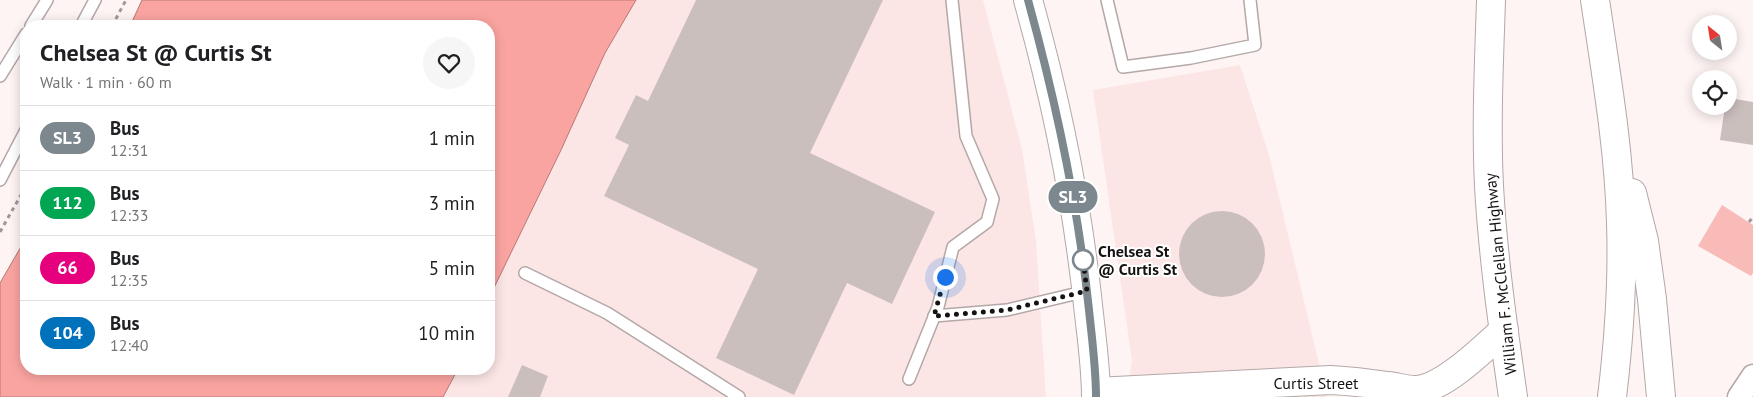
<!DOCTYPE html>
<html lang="en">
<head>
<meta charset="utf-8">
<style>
  body { margin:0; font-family:"PT Sans",sans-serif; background:#f6f6f6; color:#202124; height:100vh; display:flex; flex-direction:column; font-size:19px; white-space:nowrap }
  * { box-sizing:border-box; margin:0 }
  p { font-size:16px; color:#757577 }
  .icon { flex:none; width:28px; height:28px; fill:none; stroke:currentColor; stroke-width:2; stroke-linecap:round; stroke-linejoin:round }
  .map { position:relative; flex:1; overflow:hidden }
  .panel { position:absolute; left:20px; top:20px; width:475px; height:355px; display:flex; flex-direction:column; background:#fff; border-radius:20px; box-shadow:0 2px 12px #0003 }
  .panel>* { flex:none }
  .badge { padding:0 10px; border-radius:16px; font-size:18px; line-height:32px }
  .needle { width:32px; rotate:330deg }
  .buttons { position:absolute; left:1692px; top:15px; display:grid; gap:10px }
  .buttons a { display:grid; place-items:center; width:45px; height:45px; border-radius:50%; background:#fff; box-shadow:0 2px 12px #0003; font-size:25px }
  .you { position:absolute; width:25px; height:25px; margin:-12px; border:4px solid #fff; border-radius:50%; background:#1a73e8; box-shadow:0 0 0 8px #1a73e833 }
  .map>.badge { position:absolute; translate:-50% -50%; box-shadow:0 0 0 2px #fff }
  .round { display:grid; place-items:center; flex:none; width:52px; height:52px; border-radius:26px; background:#f6f6f6 }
  .headline { display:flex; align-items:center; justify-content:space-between; height:85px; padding:0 20px }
  h1 { font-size:24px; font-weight:700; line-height:38px }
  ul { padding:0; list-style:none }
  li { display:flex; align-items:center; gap:15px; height:65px; padding:0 20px; border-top:1px solid #e0e0e0 }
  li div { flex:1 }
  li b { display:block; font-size:19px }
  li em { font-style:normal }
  li .badge { min-width:55px; font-weight:700; text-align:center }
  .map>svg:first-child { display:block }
  .built { fill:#fce6e5 }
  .green { fill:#f8bbb8 }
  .water { fill:#faa4a1; stroke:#b67876 }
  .building { fill:#cbbfbe }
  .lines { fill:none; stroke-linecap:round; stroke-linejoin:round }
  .lane-casing { stroke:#b3a8a7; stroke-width:14 }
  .street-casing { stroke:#b3a8a7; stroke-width:25 }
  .secondary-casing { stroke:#b3a8a7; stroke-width:30 }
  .highway-casing { stroke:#b3a8a7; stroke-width:30 }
  .path { stroke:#a09898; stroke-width:3; stroke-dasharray:4 4; stroke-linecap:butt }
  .lane { stroke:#fff; stroke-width:11 }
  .street { stroke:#fff; stroke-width:22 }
  .secondary { stroke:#fff; stroke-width:28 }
  .highway { stroke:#fff; stroke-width:28 }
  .line-casing { stroke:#fff; stroke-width:11 }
  .line { stroke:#7c878e; stroke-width:8 }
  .walk { stroke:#161212; stroke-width:5; stroke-dasharray:0 9 }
  .stop-dot { fill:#fff; stroke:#7c878e; stroke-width:2.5 }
  .labels { text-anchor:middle; stroke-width:4; stroke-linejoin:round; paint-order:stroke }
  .stop-label { font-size:16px; font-weight:bold; fill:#161212; stroke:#fff; text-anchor:start }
  .street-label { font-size:16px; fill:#161212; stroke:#fff }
</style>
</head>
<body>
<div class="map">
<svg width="1753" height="397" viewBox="0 0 1753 397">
  <rect width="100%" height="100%" fill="#fef4f4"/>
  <g class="built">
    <polygon points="629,0 983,0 1022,149 1036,241 1046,397 441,397 454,369 489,369 489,298 561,150"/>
    <polygon points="1240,65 1269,155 1327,397 1126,397 1132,361 1093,90"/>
  </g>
  <polygon class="green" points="1722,205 1753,225 1753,273 1751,276 1698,246"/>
  <g class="water">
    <polygon points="142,0 636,0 605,53 561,150 489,298 489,26 130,26"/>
    <polygon points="26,238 26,369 458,369 443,397 0,397 0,283"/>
  </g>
  <g class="building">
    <polygon points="696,0 883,0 810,153 935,212 892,304 847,283 794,395 716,358 758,269 604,196 629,145 615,138 636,95 648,101"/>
    <polygon points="1729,98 1753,102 1753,145 1720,140 1725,106 1729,106"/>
    <circle cx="1222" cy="254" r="43"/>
    <polygon points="522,365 548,376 540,397 508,397"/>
  </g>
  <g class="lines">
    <defs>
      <g id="lane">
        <polyline points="1107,0 1123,67 1191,58 1255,45 1250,0"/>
        <polyline points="31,26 47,0"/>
        <polyline points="81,26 95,0"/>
        <polyline points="0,76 26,34"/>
        <polyline points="0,180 26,130"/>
        <polyline points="525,273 607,313 739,397"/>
        <polyline points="934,316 1007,310 1087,291"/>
        <polyline points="909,379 938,307 953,247 987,222 993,199 966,136 952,0"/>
      </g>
      <polyline id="street" points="1739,397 1753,376"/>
      <g id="secondary">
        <path d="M1028,0C1057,103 1078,207 1089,314C1092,341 1096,369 1096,397"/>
        <path d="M1096,392L1331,380C1350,381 1369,383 1388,386C1397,387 1406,390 1415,390C1442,390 1484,348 1504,330"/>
      </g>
      <g id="highway">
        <path d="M1491,0C1489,62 1486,124 1489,186C1493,257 1503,327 1513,397"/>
        <path d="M1595,0C1606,74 1619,148 1621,223C1623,281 1619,339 1612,397"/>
        <polyline points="1632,193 1644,241 1652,299 1661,397"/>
      </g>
    </defs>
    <use href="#lane" class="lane-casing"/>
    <use href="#street" class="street-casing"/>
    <use href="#secondary" class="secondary-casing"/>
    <use href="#highway" class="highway-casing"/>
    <g class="path">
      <polyline points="112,26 126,0"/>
      <polyline points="1749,222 1753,217"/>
      <polyline points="0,232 26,186"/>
    </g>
    <use href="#lane" class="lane"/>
    <use href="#street" class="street"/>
    <use href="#secondary" class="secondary"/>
    <use href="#highway" class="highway"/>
  </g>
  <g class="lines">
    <defs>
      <path id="line" d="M1028,0C1056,102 1078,205 1089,310C1092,339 1096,368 1096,397"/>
    </defs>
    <use href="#line" class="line-casing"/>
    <use href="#line" class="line"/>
    <polyline class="walk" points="945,277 934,316 1007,310 1087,291 1083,260"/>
  </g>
  <circle class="stop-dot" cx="1083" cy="260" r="10"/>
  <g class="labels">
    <g class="stop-label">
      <text x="1098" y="257">Chelsea St<tspan x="1098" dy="18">@ Curtis St</tspan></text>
    </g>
    <g class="street-label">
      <text transform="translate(1500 274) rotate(-96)" y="6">William F. McClellan Highway</text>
      <text x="1316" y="389">Curtis Street</text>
    </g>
  </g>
</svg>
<div class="buttons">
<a><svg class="needle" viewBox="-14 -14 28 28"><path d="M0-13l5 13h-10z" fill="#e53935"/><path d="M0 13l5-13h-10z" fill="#757577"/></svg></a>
<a><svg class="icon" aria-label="locate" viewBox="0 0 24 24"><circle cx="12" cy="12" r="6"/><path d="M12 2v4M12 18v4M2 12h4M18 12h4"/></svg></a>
</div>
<div class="you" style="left:945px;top:277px"></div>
<b class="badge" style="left:1073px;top:197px;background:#7c878e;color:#fff">SL3</b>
<section class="panel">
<div class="headline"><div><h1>Chelsea St @ Curtis St</h1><p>Walk · 1 min · 60 m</p></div><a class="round"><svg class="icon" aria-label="heart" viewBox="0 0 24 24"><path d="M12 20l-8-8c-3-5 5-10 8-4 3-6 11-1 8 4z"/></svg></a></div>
<ul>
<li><span class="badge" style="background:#7c878e;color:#fff">SL3</span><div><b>Bus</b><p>12:31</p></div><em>1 min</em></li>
<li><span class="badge" style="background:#00a651;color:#fff">112</span><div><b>Bus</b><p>12:33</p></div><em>3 min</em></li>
<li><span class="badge" style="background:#e6007e;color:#fff">66</span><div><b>Bus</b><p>12:35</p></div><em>5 min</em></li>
<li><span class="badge" style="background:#0072bc;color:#fff">104</span><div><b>Bus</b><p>12:40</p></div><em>10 min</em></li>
</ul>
</section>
</div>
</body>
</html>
